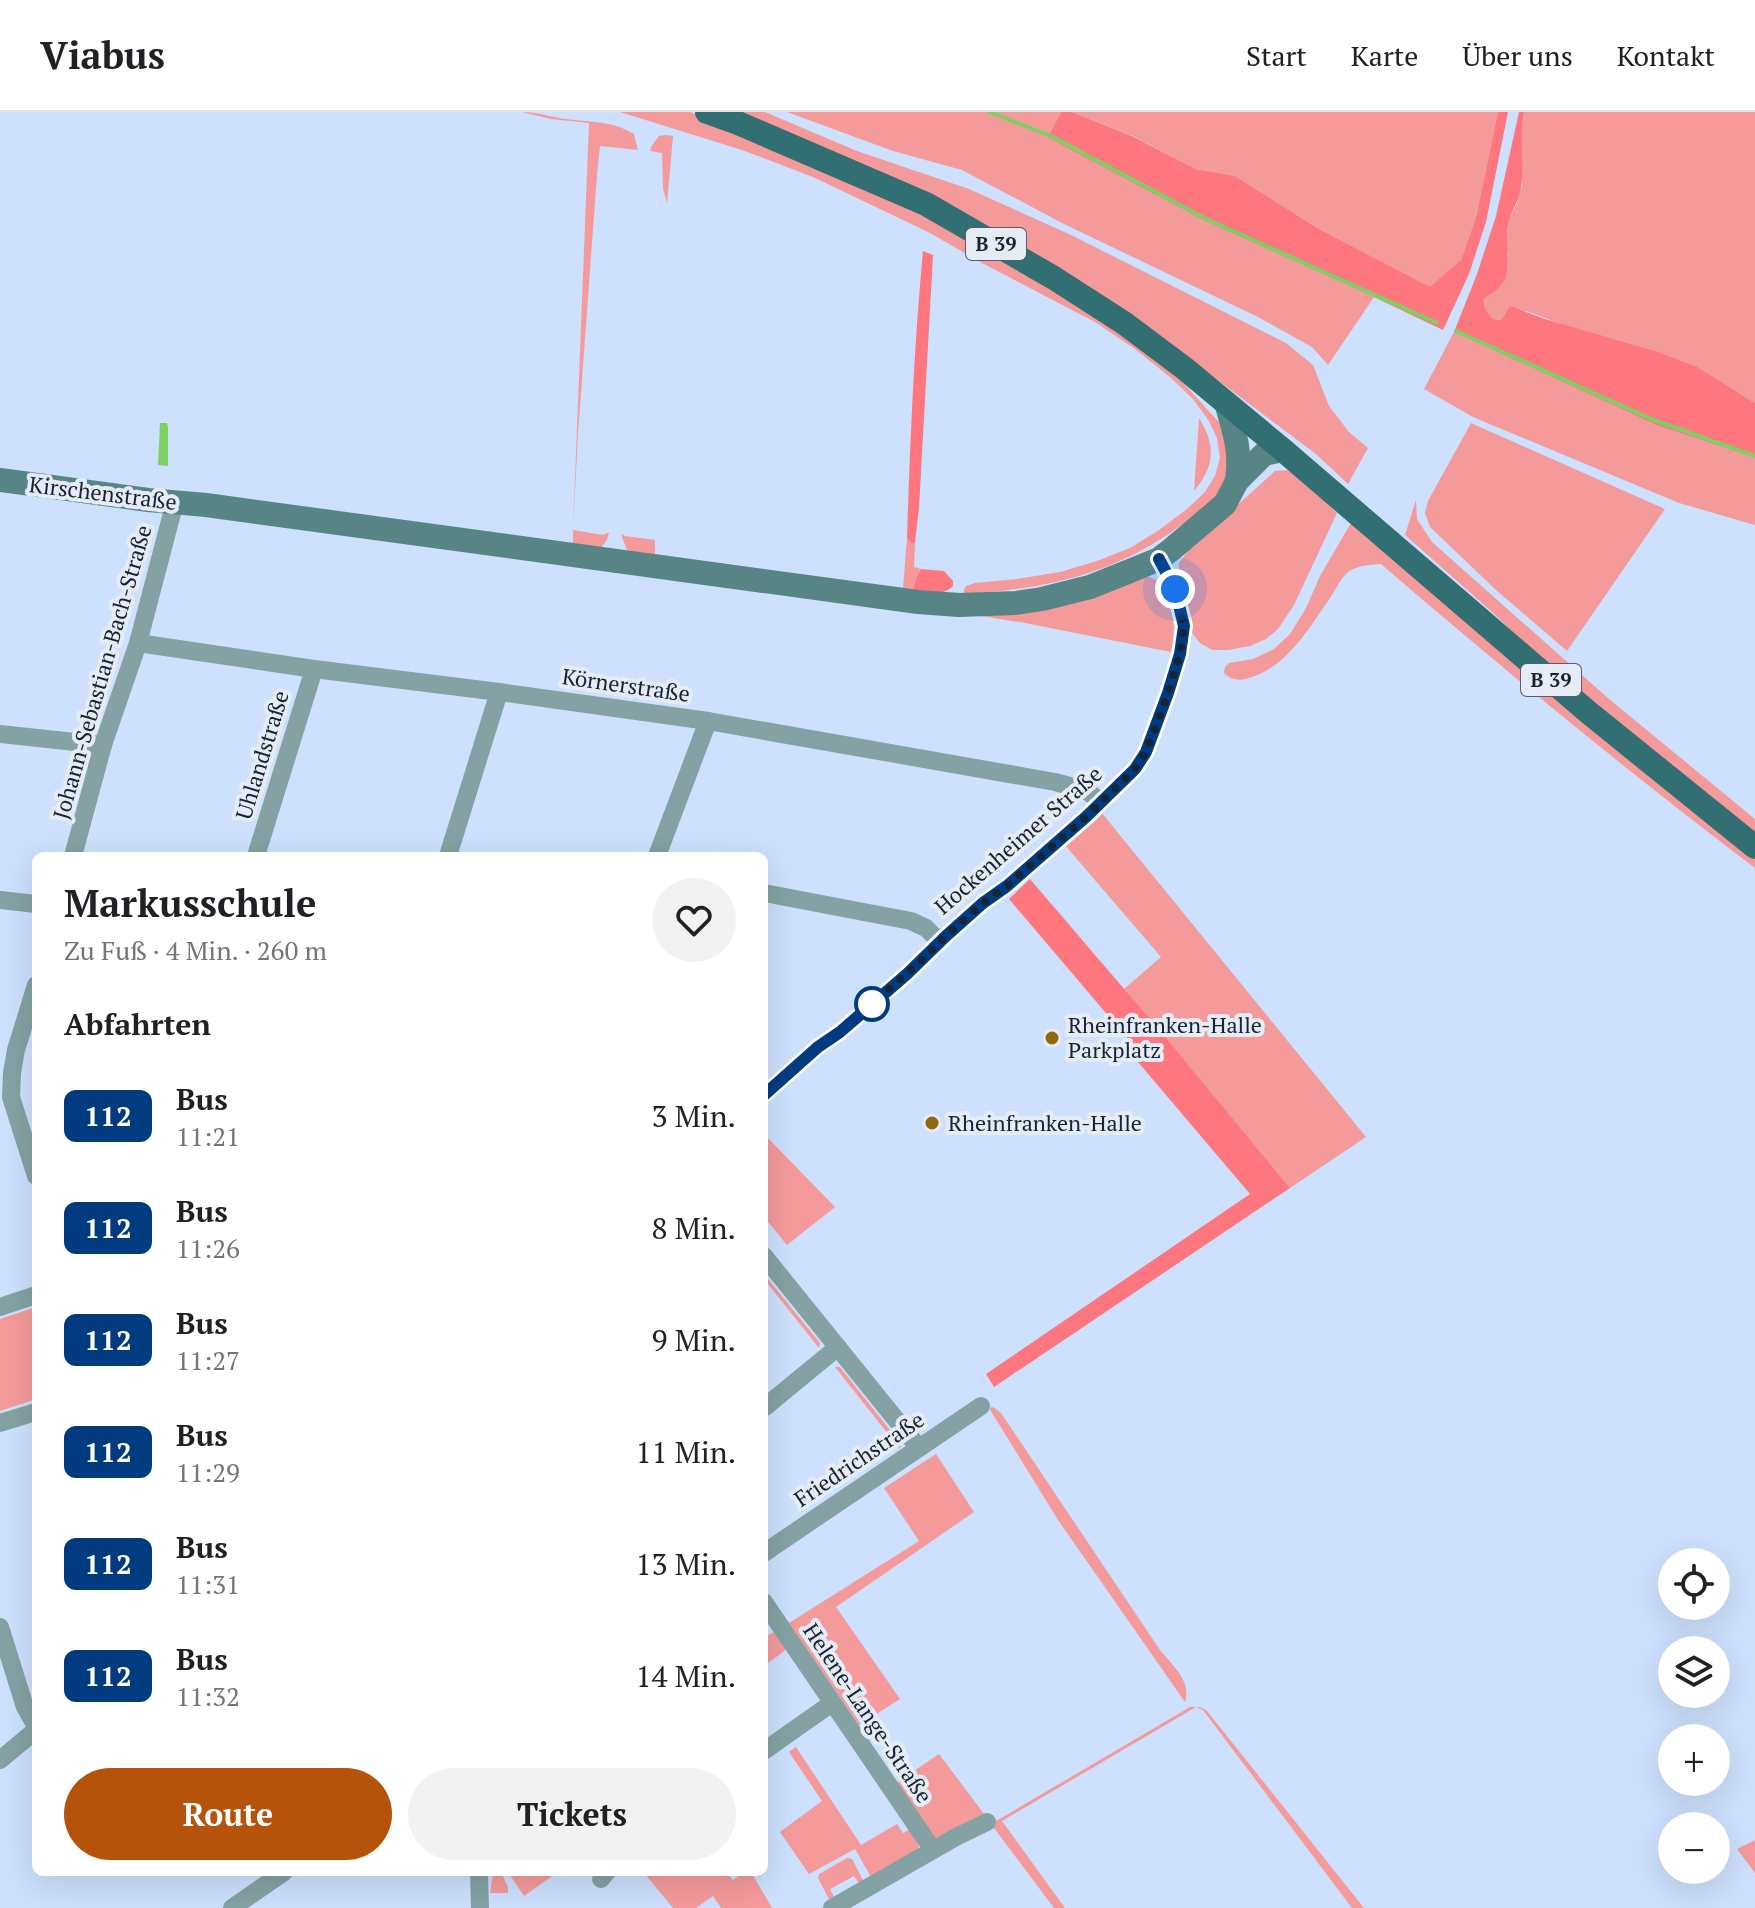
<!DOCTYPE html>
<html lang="de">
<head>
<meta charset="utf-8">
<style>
  body { margin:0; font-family:"PT Serif",serif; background:#f2f2f2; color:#202124; height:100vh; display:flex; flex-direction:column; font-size:30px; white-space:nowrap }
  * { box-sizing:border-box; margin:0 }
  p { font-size:26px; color:#757577 }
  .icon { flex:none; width:44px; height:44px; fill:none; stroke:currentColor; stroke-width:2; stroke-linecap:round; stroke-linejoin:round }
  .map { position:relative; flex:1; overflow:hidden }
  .sheet { position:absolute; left:32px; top:740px; width:736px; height:1024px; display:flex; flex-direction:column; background:#fff; border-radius:12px; box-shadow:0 8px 32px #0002 }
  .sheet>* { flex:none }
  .badge { padding:0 16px; border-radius:12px; font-size:28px; line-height:52px }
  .fabs { position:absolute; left:1658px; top:1436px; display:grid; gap:16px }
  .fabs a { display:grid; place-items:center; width:72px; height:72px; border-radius:50%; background:#fff; box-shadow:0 8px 32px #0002; font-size:40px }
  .you { position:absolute; width:40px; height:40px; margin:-20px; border:6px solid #fff; border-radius:50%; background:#1a73e8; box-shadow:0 0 0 12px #1a73e833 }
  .map>.badge { position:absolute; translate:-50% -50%; box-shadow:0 0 0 4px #fff }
  h2 { padding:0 32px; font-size:30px; line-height:72px }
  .round { display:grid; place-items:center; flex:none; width:84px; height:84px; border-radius:42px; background:#f2f2f2 }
  .headline { display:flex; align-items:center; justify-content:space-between; height:136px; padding:0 32px }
  h1 { font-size:38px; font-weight:800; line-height:60px }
  .action { display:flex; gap:16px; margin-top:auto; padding:16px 32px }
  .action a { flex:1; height:92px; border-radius:48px; background:#b45309; color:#fff; font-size:32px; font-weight:800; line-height:92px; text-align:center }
  .action a+a { background:#f2f2f2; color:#202124 }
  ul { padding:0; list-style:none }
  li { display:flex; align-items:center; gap:24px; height:112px; padding:0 32px }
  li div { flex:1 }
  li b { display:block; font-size:30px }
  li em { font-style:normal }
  li .badge { min-width:88px; font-weight:700; text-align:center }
  header { display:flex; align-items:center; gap:48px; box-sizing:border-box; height:112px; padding:0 40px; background:#fff; border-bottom:2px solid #e0e0e0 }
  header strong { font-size:38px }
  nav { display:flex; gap:44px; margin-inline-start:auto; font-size:28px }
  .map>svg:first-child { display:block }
  .green { fill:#f49a9b }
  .forest { fill:#ff777e }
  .water { fill:#7cd064 }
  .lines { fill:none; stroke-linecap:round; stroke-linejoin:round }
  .stream { stroke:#7cd064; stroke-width:4 }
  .street { stroke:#84a2a3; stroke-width:18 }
  .secondary { stroke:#578586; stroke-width:24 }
  .primary { stroke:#326f72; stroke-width:24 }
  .line-casing { stroke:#fff; stroke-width:18 }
  .line { stroke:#003b80; stroke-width:12 }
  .walk { stroke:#182335; stroke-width:8; stroke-dasharray:0 14.4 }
  .stop-dot { fill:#fff; stroke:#003b80; stroke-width:4 }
  .poi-dot { fill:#91670f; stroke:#e6ecf6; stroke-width:3 }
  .labels { text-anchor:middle; stroke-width:8; stroke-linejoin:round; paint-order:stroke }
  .shield { fill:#e6ecf6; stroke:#565f6f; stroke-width:2 }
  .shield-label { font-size:20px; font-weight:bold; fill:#182335 }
  .street-label { font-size:22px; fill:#182335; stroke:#e6ecf6 }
  .poi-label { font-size:22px; fill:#182335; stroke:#e6ecf6; text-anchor:start }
</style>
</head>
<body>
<header>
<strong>Viabus</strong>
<nav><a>Start</a><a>Karte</a><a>Über uns</a><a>Kontakt</a></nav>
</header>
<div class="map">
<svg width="1755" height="1796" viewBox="0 0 1755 1796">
  <rect width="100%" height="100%" fill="#cde0fd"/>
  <g class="green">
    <path d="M522,0C537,0 551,5 566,7C590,10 613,9 634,22L638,38L600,34L597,63L578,322L573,418L603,423L609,420L607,428L600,437L573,433V418L589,11L551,7Z"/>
    <path d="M620,0H690L748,21L922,99L1092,199L1178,265L1226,318L1233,355C1227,365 1222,378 1214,387C1204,398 1192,406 1180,414C1113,463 1045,477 964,482V478L966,474L975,471L1017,467L1060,460L1097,449L1130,436L1159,418L1187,397L1205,380L1215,364L1220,346L1217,326L1209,309L1193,287L1170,265L1135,237L1095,210L984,152L928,120L813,65L742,38Z"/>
    <polygon points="735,0 765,0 857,39 969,77 1069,122 1286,231 1313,253 1329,294 1349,320 1368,336 1348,372 1316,342 1195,251"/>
    <polygon points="787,0 1061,0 1048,25 1067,36 1205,109 1374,185 1328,253 1312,235 1258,205 1062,111 962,58 893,39"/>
    <polygon points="1072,0 1498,0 1476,105 1461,148 1431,176 1319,117 1235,64 1196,57 1133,24"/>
    <path d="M1524,0H1755V291L1741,282L1527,199L1506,200L1501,208L1493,207C1487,200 1483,196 1484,187L1503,171L1508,143L1506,132L1509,107L1517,91L1522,73V12Z"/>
    <polygon points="665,23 673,24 667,91 663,77 662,41 650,39 651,35 659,24"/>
    <polygon points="1454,220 1656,313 1755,346 1755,413 1679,391 1473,305 1424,277"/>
    <path d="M1199,306C1216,333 1215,354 1194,379Z"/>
    <polygon points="1471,311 1665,397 1567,539 1496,478 1430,415 1425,401 1428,389"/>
    <polygon points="1288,358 1303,367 1337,401 1294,493 1278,517 1266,527 1250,534 1228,538 1212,538 1200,531 1192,521 1179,464 1179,451 1190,436 1275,359"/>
    <polygon points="1416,388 1417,407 1432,430 1609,587 1755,707 1755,725 1550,555 1491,499 1405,423"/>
    <path d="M1351,411L1755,744V756C1627,659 1503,557 1381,452C1369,453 1355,453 1346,462C1340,467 1337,476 1332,483C1311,513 1289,553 1252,565C1242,569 1232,569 1224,561L1225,555L1229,551L1253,547L1274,537L1290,522L1306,496L1320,464Z"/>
    <polygon points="621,422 625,424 655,428 655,442 903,477 907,426 911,431 915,431 914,455 921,457 917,464 939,482 947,480 939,483 632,442 627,438"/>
    <path d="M1143,464C1175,466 1177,516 1171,540L1025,511L968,502Z"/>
    <polygon points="1101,700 1366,1025 1290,1076 1124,877 1161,845 1064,732"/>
    <polygon points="764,1022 835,1095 787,1133 764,1105"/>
    <polygon points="764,1162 820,1231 819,1236 764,1167"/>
    <polygon points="36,1195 36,1287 0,1299 0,1207"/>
    <polygon points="835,1255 840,1255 901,1332 900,1337"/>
    <path d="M993,1295L1001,1301L1160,1538C1172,1553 1192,1569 1185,1590L1058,1408L989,1296Z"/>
    <polygon points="936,1342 974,1400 836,1495 900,1587 859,1613 789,1511 919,1429 884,1376"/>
    <polygon points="775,1519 787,1537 764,1554 764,1526"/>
    <polygon points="1190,1595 1200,1595 1207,1599 1364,1796 1352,1796 1203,1598 1196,1595 1002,1709 1065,1796 1054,1796 991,1712"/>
    <polygon points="796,1635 861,1733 897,1712 903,1721 911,1717 919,1731 918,1740 871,1765 855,1737 809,1762 780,1720 822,1689 789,1640"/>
    <polygon points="939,1642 987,1706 939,1728 932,1726 895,1672"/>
    <polygon points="1755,1728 1755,1761 1737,1737"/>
    <polygon points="847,1746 852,1747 863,1768 862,1772 860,1773 854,1764 830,1777 835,1787 829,1787 818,1766 819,1762"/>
    <polygon points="493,1760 501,1760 508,1775 508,1781 490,1781"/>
    <polygon points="508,1760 558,1760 524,1784"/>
    <polygon points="645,1760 726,1760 733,1768 745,1760 751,1760 772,1796 721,1796 713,1784 696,1796 673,1796 644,1761"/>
  </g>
  <g class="forest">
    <polygon points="1061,0 1072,0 1132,24 1196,57 1235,64 1319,117 1430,175 1461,148 1476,105 1498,0 1508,0 1486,110 1469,162 1443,218 1374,185 1205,109 1067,36 1048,25"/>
    <path d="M1519,0H1524C1519,25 1525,50 1521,75C1520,87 1512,97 1509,109C1504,127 1512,157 1503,171C1499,177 1490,182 1484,187C1483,196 1487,200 1493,207L1501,208L1510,194L1545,207L1658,240L1697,255L1755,291V346L1656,313L1454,220L1477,162L1496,104Z"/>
    <path d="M923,139L933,143L919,396L915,431H911L907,426C910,330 914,235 923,139Z"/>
    <path d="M921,457L944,459L953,469V474C942,485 928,481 913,479L917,464Z"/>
    <polygon points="1030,767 1155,913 1290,1076 994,1275 986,1262 1250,1082 1138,950 1134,934 1009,787"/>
  </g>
  <polygon class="water" points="160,311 167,311 168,315 168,354 158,353"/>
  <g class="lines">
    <g class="stream">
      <polyline points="990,0 1053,25 1204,106 1437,211"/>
      <polyline points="1456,219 1651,307 1755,344"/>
    </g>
    <g class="street">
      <polyline points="138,531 314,557 499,580 708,609 1055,670 1085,678 1102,690"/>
      <polyline points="0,622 103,633"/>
      <polyline points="73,744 103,633 138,531 175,390"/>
      <polyline points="256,744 314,557"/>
      <polyline points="448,744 499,580"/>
      <polyline points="657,744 708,609"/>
      <polyline points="764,781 911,809 926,816 940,830"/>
      <polyline points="0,788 36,792"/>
      <polyline points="36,873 16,938 12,961 11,985 36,1064"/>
      <polyline points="764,983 818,935 840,920 907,862 946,824 983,791 1007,774 1087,704 1135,657 1146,640 1168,581 1180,542 1184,514 1175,477 1159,447"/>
      <polyline points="764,1144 919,1336"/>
      <polyline points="0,1195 36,1183"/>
      <polyline points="765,1295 838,1235"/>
      <polyline points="0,1311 36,1300"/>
      <polyline points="764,1441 981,1294"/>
      <polyline points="764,1490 933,1738"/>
      <polyline points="0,1515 25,1595 36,1614"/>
      <polyline points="764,1639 832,1591"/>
      <polyline points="0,1648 36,1618"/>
      <polyline points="479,1760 480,1796"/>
      <polyline points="601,1767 607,1760"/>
      <polyline points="232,1796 284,1760"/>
      <polyline points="832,1796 956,1725 987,1710"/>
    </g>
    <g class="secondary">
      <path d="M1227,294C1235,323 1241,337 1237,369"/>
      <polyline points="0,368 148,388 206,393 918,490 959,493 1016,491 1042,487 1090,475 1130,459 1159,447 1172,437 1225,392 1237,369 1264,342 1283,338"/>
    </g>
    <polyline class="primary" points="707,0 738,11 926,92 1054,166 1124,211 1184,256 1283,338 1588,600 1755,735"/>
  </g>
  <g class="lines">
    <defs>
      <polyline id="line" points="764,983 818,935 840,920 907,862 946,824 983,791 1007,774 1087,704 1135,657 1146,640 1168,581 1180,542 1184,514 1175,477 1159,447"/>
    </defs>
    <use href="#line" class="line-casing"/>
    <use href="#line" class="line"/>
    <polyline class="walk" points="872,892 870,894 922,848 946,824 983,791 1007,774 1087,704 1135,657 1146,640 1168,581 1180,542 1184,514 1175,477"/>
  </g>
  <circle class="stop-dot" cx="872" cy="892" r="16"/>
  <g class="poi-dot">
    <circle cx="1052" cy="926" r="8"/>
    <circle cx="932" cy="1011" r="8"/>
  </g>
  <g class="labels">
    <g class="shield">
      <rect x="966" y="116" width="60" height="32" rx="6"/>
      <rect x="1521" y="552" width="60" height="32" rx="6"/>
    </g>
    <g class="shield-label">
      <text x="996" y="139">B 39</text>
      <text x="1551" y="575">B 39</text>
    </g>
    <g class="street-label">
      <text transform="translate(103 381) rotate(7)" y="8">Kirschenstraße</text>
      <text transform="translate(102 560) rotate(-74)" y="8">Johann-Sebastian-Bach-Straße</text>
      <text transform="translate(626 573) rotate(8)" y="8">Körnerstraße</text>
      <text transform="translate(262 643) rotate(-73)" y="8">Uhlandstraße</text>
      <text transform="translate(1018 728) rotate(-41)" y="8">Hockenheimer Straße</text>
      <text transform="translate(859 1347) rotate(-34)" y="8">Friedrichstraße</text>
      <text transform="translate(868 1601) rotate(56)" y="8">Helene-Lange-Straße</text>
    </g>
    <g class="poi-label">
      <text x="1068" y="921">Rheinfranken-Halle<tspan x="1068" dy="25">Parkplatz</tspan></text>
      <text x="948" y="1019">Rheinfranken-Halle</text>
    </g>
  </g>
</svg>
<div class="fabs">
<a><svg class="icon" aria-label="locate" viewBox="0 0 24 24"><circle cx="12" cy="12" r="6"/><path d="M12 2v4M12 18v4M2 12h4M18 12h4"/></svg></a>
<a><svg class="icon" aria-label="layers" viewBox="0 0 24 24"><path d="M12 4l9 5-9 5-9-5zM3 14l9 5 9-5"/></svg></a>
<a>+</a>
<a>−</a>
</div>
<div class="you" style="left:1175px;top:477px"></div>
<section class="sheet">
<div class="headline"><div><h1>Markusschule</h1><p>Zu Fuß · 4 Min. · 260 m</p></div><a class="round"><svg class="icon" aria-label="heart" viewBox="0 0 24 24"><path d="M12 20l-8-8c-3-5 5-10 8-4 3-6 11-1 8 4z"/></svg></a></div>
<h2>Abfahrten</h2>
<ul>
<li><span class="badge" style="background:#003b80;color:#fff">112</span><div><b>Bus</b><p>11:21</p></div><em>3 Min.</em></li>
<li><span class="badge" style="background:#003b80;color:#fff">112</span><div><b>Bus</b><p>11:26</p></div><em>8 Min.</em></li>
<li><span class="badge" style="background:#003b80;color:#fff">112</span><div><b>Bus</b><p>11:27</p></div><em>9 Min.</em></li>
<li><span class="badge" style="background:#003b80;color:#fff">112</span><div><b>Bus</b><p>11:29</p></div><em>11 Min.</em></li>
<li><span class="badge" style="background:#003b80;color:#fff">112</span><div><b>Bus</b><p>11:31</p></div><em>13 Min.</em></li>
<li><span class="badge" style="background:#003b80;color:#fff">112</span><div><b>Bus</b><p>11:32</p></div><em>14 Min.</em></li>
</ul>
<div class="action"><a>Route</a><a>Tickets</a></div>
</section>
</div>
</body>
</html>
